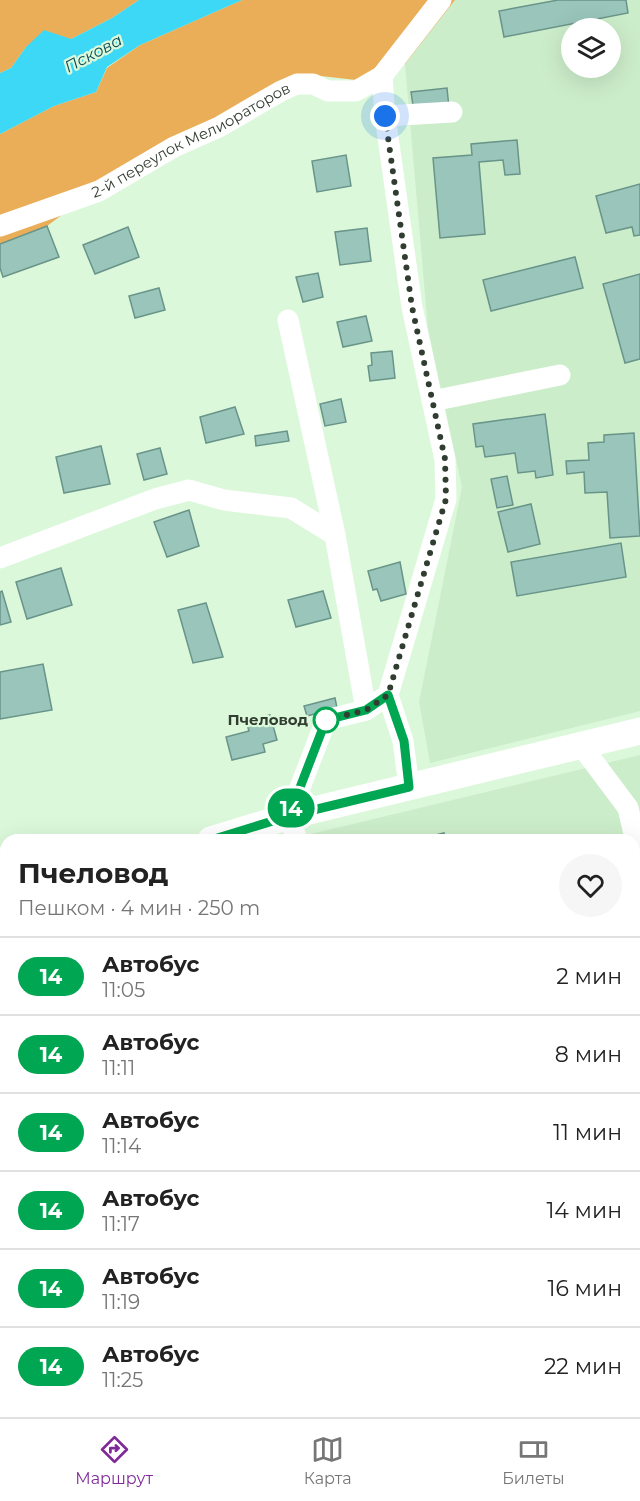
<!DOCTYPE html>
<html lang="ru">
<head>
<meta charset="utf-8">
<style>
  body { margin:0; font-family:Montserrat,sans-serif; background:#f6f6f6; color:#222; height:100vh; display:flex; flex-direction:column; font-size:22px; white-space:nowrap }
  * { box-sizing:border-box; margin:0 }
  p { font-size:20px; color:#767676 }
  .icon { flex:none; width:33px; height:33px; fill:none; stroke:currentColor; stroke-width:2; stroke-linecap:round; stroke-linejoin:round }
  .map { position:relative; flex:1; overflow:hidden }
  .side { position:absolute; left:0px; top:834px; width:640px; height:584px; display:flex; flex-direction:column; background:#fff; border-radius:18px 18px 0 0; box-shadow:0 6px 24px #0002 }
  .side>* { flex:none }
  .badge { padding:0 12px; border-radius:20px; font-size:21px; line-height:39px }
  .buttons { position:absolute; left:561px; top:18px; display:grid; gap:12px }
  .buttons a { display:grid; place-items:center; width:60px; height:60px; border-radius:50%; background:#fff; box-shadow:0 6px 24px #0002; font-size:30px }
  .you { position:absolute; width:30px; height:30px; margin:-15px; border:4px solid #fff; border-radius:50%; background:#1a73e8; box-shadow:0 0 0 9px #1a73e833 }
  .map>.badge { position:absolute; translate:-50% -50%; box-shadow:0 0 0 3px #fff }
  .round { display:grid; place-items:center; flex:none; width:63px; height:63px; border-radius:32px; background:#f6f6f6 }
  .headline { display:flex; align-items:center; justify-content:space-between; height:102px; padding:0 18px }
  h1 { font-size:28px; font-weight:700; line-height:45px }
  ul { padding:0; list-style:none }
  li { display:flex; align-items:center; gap:18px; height:78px; padding:0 18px; border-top:2px solid #e0e0e0 }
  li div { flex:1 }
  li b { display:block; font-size:22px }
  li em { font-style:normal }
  li .badge { min-width:66px; font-weight:700; text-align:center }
  .tab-bar { display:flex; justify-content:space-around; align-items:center; height:84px; border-top:2px solid #e0e0e0; background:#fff; font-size:16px; color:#767676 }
  .tab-bar a { display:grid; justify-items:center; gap:3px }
  .tab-bar .current { color:#7f2a98 }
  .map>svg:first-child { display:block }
  .built { fill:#ccedca; fill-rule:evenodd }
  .green { fill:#ebae58 }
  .water { fill:#3cd8f5 }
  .building { fill:#99c5ba; stroke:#699489; stroke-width:1.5 }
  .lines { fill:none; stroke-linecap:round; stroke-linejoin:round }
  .minor { stroke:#fff; stroke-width:21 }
  .major { stroke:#fff; stroke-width:27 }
  .line-casing { stroke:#fff; stroke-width:14 }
  .line { stroke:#00a651; stroke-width:9 }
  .walk { stroke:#323d32; stroke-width:6; stroke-dasharray:0 10.8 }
  .stop-dot { fill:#fff; stroke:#00a651; stroke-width:3 }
  .labels { text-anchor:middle; stroke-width:4.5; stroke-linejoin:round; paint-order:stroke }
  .street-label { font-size:15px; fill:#323d32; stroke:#dcf8da }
  .stop-label { font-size:15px; font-weight:bold; fill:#323d32; stroke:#dcf8da; text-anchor:end }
  .water-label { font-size:16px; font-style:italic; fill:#074c57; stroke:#dcf8da }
</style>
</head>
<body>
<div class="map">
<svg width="640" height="1417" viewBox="0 0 640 1417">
  <rect width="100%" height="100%" fill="#dcf8da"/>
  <g class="built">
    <path d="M455,0H640V711L430,763L419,702L462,487L428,329L405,64ZM572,28H610V68H572Z"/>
    <polygon points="640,755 640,1221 634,1216 634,840 286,840"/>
    <polygon points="6,1321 6,1412 311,1412 306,1417 0,1417 0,1326"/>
  </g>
  <g class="green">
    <polygon points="0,0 139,0 112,18 71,39 26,47 11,68 0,73"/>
    <polygon points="242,0 455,0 405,64 365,81 303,74 144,154 47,226 0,244 0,134 54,106 96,92 107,68 140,45"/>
    <polygon points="635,1216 640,1221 640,1417 306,1417 311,1412 634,1412"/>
  </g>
  <polygon class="water" points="139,0 242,0 140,45 107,67 96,92 54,106 0,134 0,73 11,68 26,47 44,30 71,39 112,18"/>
  <g class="building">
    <polygon points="558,0 626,0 628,13 504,37 499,11"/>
    <polygon points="447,88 449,108 414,112 411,92"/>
    <polygon points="517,140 520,174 505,175 503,160 479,162 485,234 440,238 433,158 472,155 471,144"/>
    <polygon points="346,155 351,186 317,192 312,161"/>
    <polygon points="640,184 640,235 634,236 632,227 606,233 596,196"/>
    <polygon points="47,226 59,257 3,277 0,268 0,244"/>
    <polygon points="128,227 139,257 95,274 83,245"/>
    <polygon points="367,228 371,261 340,265 335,232"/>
    <polygon points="575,257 583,288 491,311 483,280"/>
    <polygon points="318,273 323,297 303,302 296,277"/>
    <polygon points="640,274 640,359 625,363 603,284"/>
    <polygon points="159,288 165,310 135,318 129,296"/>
    <polygon points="366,316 372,341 343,347 337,322"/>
    <polygon points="392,351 395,378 370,381 368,366 372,365 371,353"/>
    <polygon points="341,399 346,422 325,426 320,404"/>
    <polygon points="235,407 244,434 206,443 200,417"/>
    <polygon points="545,414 553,475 536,478 535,471 518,473 515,453 485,457 483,446 476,447 473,424"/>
    <polygon points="287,431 289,441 256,446 255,436"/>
    <polygon points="634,433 640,536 610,538 607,492 585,493 584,472 567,474 566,461 589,460 588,443 604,442 604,435"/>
    <polygon points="101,446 110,484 64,493 56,457"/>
    <polygon points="160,448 167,474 144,480 137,454"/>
    <polygon points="507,476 513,505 497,508 491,479"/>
    <polygon points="531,504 540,544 508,552 498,512"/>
    <polygon points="189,510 199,546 167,557 154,522"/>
    <polygon points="621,543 626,577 517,596 511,562"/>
    <polygon points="400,562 406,594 381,601 377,589 373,590 368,571"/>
    <polygon points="61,568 72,605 27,619 16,582"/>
    <polygon points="2,591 11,622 0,625 0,592"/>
    <polygon points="323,591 331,618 296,627 288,600"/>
    <polygon points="206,603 223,657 193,663 178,610"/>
    <polygon points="43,664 52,710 0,719 0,672"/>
    <polygon points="335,698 337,708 307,716 304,706"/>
    <polygon points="270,715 277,740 263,744 265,752 232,760 226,737 249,731 246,721"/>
    <polygon points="444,833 446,840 415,840"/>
    <polygon points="0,1146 6,1153 6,1181 0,1186"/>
    <polygon points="6,1371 6,1388 0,1380 0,1376"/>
    <polygon points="6,1406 6,1412 71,1412 76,1417 9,1417 2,1409"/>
    <polygon points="99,1412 125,1412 129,1417 104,1417"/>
    <polygon points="200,1412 223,1412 217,1417 193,1417"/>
    <polygon points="251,1412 282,1412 275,1417 244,1417"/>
  </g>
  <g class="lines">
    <g class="minor">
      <polyline points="385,116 452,112"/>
      <path id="s1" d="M0,226L99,191L174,147L219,127L281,91L297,84H313L328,91H356L382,76"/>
      <polyline points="288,320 335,535"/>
      <polyline points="432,401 560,375"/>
      <polyline points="0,558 155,499 189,490 224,500 291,508 335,535 366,710"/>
      <polyline points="388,695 446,499 445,460 412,307 385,116 382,76 441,0"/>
      <polyline points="581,745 628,808 640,859"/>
      <polyline points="297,840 289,816 326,720 366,710 388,695 403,741 409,787"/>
      <polyline points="0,857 3,861 3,889 0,905"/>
      <polyline points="634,875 640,874"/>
      <polyline points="634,983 640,982"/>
      <polyline points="634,1121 640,1125"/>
      <polyline points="634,1165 640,1159"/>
      <polyline points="0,1317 6,1312"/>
      <polyline points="87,1412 91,1417"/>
      <polyline points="230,1417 236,1412"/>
    </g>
    <g class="major">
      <polyline points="211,840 289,816 640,731"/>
      <polyline points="0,932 6,928"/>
    </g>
  </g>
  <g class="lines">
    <defs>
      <polyline id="line" points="211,840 289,816 326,720 366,710 388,695 404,741 409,787 309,811"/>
    </defs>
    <use href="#line" class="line-casing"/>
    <use href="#line" class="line"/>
    <polyline class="walk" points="326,720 366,710 388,695 446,499 445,459 412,307 385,116"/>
  </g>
  <circle class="stop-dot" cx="326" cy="720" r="12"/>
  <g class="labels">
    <g class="street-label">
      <text dy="5" stroke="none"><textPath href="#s1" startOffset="210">2-й переулок Мелиораторов</textPath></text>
    </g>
    <g class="stop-label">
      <text x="308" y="725">Пчеловод</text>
    </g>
    <g class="water-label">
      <text transform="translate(93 53) rotate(-28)" y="6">Пскова</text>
    </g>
  </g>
</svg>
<div class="buttons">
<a><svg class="icon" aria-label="layers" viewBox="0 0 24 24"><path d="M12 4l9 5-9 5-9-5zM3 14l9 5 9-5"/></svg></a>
</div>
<div class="you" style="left:385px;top:116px"></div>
<b class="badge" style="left:291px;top:808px;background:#00a651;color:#fff">14</b>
<section class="side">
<div class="headline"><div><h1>Пчеловод</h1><p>Пешком · 4 мин · 250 m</p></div><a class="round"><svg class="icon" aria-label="heart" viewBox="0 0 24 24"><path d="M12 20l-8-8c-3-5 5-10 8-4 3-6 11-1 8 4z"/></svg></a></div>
<ul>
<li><span class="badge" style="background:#00a651;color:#fff">14</span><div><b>Автобус</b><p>11:05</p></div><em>2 мин</em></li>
<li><span class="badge" style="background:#00a651;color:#fff">14</span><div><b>Автобус</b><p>11:11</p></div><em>8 мин</em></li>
<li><span class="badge" style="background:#00a651;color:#fff">14</span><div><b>Автобус</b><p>11:14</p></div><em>11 мин</em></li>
<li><span class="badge" style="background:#00a651;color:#fff">14</span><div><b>Автобус</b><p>11:17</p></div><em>14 мин</em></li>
<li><span class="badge" style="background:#00a651;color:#fff">14</span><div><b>Автобус</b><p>11:19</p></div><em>16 мин</em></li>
<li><span class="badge" style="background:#00a651;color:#fff">14</span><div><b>Автобус</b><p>11:25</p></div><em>22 мин</em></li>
</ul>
</section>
</div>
<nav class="tab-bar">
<a class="current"><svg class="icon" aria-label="directions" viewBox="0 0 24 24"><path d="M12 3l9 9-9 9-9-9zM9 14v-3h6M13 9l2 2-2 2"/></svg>Маршрут</a>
<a><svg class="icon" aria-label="map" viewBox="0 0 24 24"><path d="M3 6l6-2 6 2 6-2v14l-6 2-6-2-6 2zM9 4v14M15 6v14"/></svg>Карта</a>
<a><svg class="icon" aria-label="tickets" viewBox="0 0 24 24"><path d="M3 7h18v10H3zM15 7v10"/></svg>Билеты</a>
</nav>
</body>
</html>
